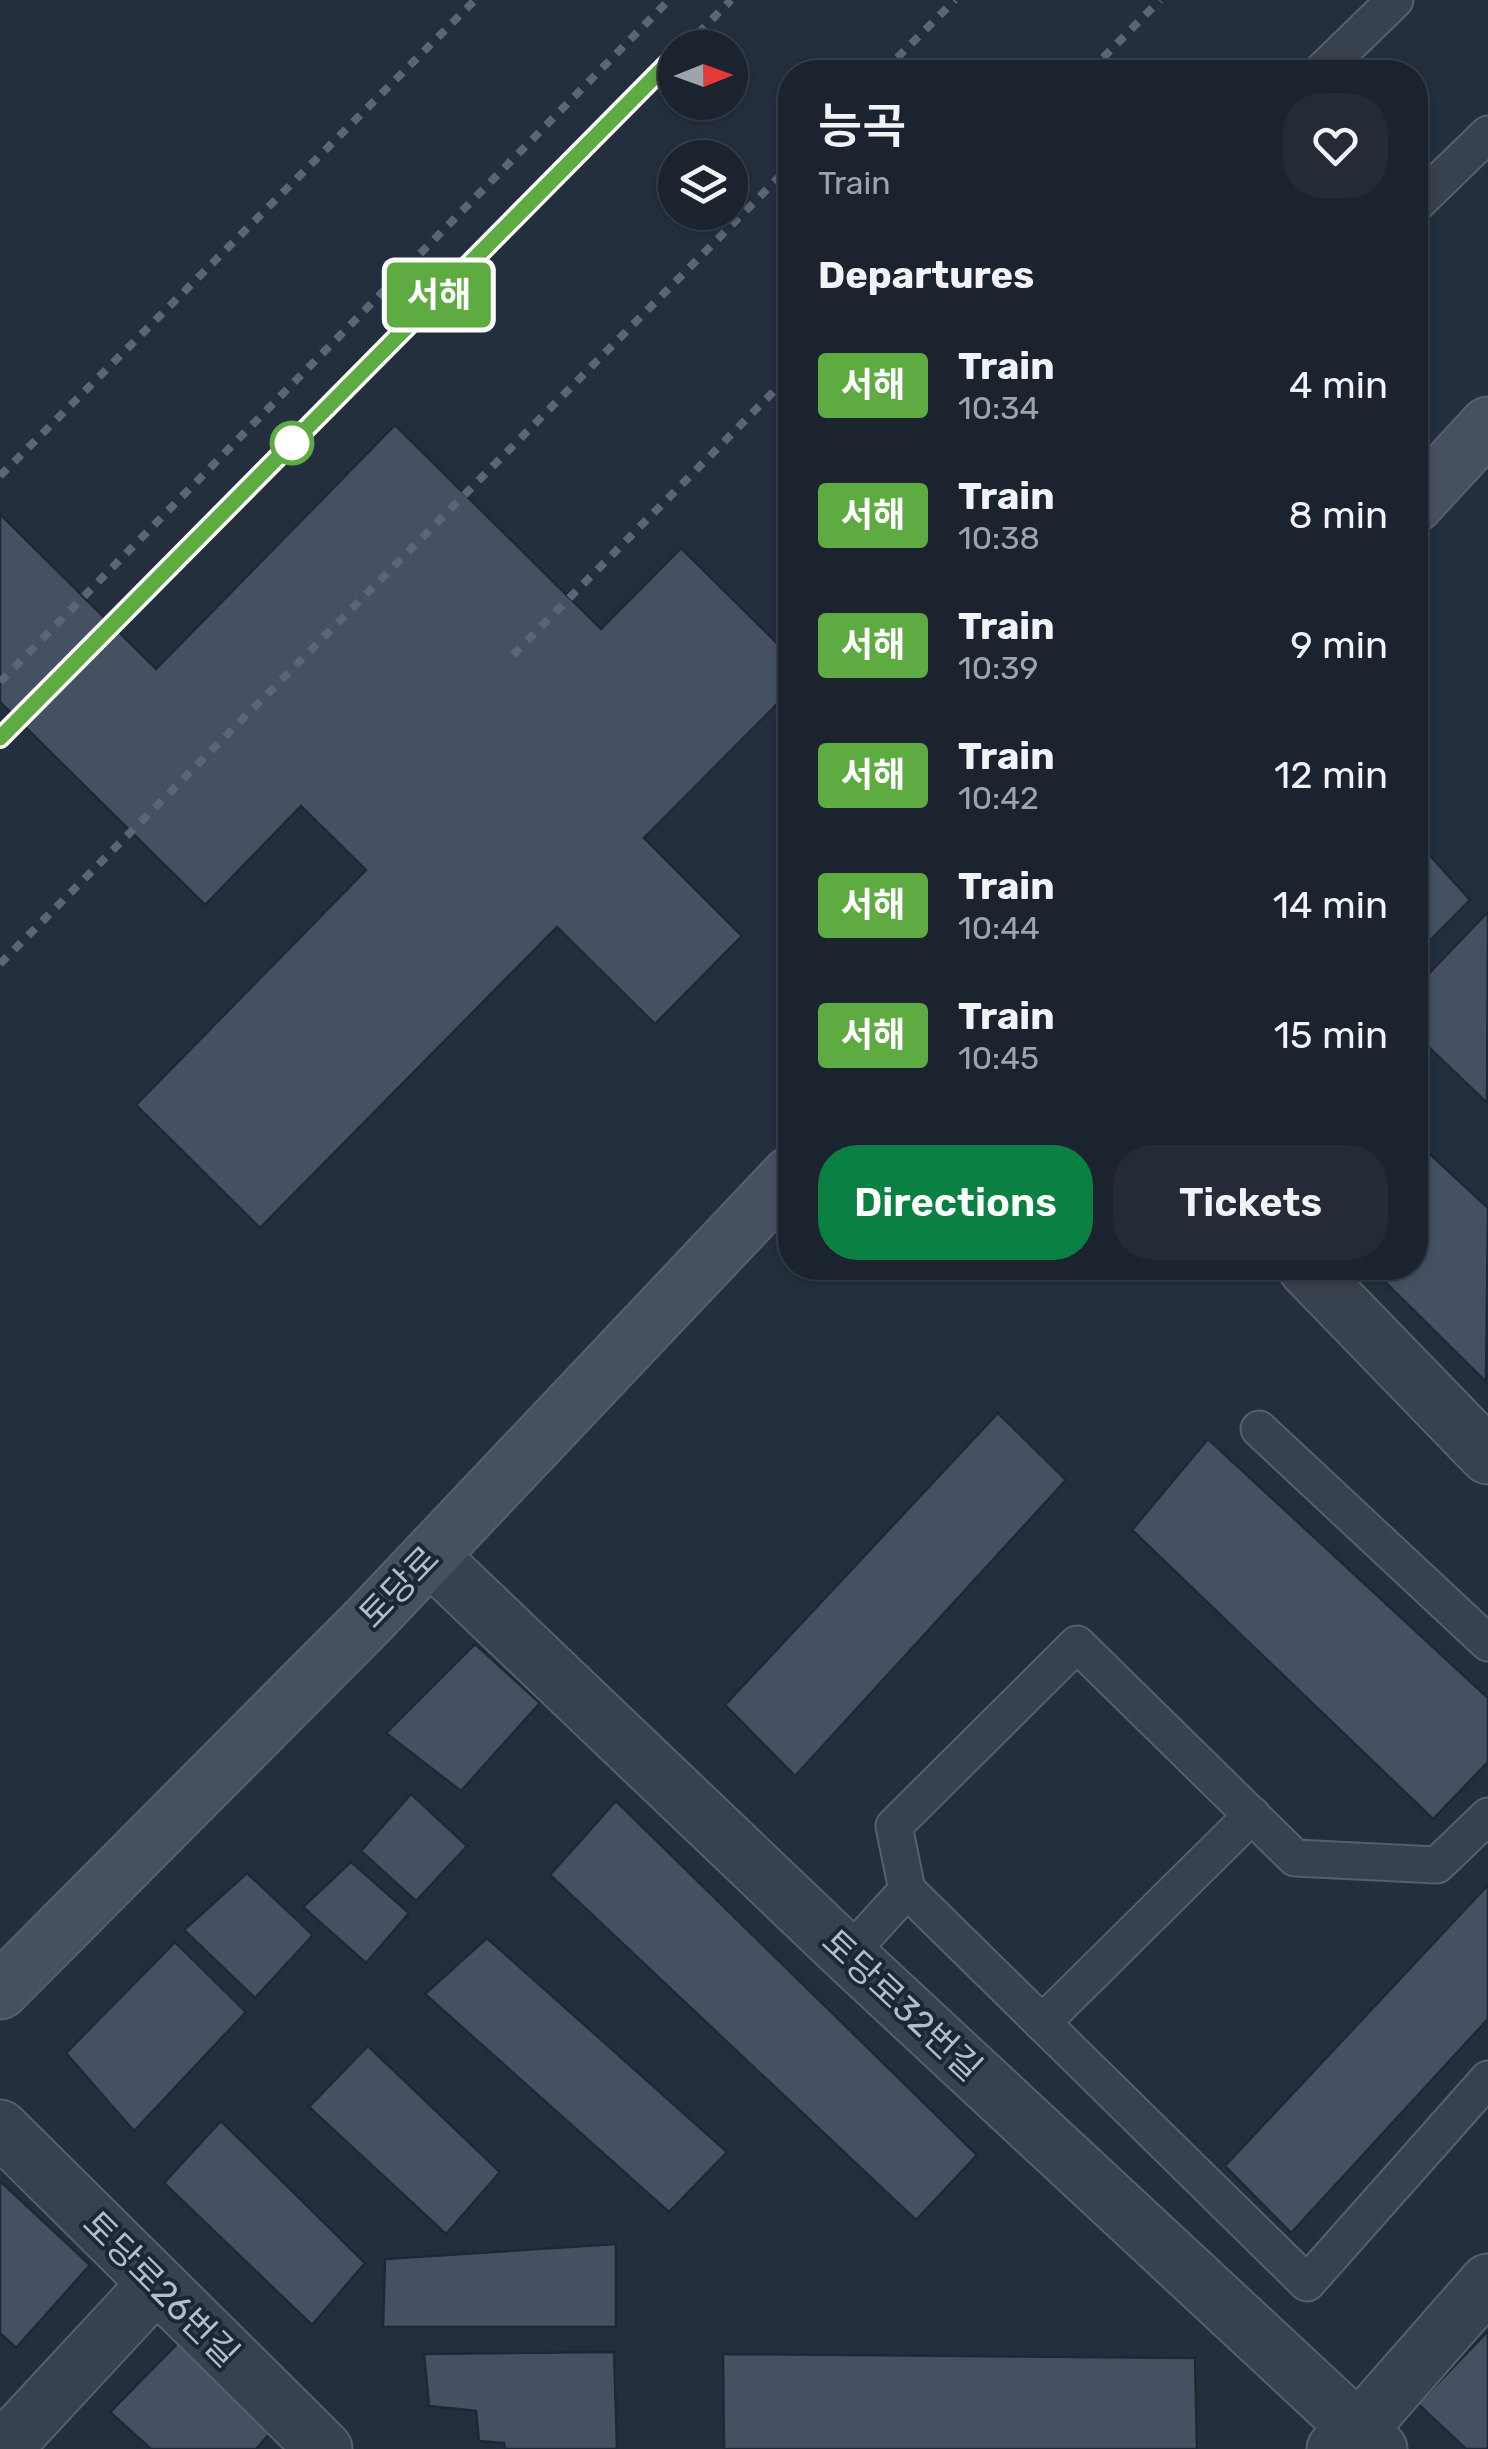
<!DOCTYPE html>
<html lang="en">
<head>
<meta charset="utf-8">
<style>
  body { margin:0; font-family:Rubik,"Noto Sans KR",sans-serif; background:#242b36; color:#f1f3f6; height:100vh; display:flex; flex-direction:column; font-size:38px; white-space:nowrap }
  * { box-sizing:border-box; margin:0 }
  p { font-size:32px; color:#a0a4aa }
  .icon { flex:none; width:55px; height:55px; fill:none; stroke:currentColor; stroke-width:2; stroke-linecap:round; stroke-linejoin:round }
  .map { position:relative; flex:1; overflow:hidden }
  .panel { position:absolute; left:778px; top:60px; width:650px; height:1220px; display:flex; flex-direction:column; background:#1b232e; border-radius:40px; box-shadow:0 2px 8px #0004,0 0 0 2px #39404a }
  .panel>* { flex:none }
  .badge { padding:0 20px; border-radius:8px; font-size:35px; line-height:65px }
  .needle { width:65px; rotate:89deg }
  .buttons { position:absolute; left:658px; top:30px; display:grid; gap:20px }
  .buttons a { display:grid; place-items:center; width:90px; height:90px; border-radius:50%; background:#1b232e; box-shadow:0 2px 8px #0004,0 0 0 2px #39404a; font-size:50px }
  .map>.badge { position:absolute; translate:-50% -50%; box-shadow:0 0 0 5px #fff }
  h2 { padding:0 40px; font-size:38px; line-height:90px }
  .round { display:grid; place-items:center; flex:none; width:105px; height:105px; border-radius:40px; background:#242b36 }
  .summary { display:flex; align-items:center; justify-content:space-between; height:170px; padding:0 40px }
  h1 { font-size:48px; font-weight:600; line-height:75px }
  .cta { display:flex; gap:20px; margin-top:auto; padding:20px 40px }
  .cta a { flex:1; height:115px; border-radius:40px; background:#0b8043; color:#fff; font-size:40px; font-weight:600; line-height:115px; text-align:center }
  .cta a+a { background:#242b36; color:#f1f3f6 }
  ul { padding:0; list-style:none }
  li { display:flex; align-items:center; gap:30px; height:130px; padding:0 40px }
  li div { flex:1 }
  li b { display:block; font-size:38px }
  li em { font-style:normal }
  li .badge { min-width:110px; font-weight:700; text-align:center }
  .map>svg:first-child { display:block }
  .building { fill:#455162; stroke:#1f2835; stroke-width:2.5 }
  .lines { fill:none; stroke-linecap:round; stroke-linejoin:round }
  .service-casing { stroke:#565f6c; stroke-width:39 }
  .minor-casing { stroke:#565f6c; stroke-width:59 }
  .secondary-casing { stroke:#565f6c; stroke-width:59 }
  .service { stroke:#38414e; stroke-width:35 }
  .minor { stroke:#38414e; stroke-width:55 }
  .secondary { stroke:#465061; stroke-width:55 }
  .rail { stroke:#5a6575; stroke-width:8; stroke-dasharray:10 10; stroke-linecap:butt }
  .line-casing { stroke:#fff; stroke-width:22 }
  .line { stroke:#5eac41; stroke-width:15 }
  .stop-dot { fill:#fff; stroke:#5eac41; stroke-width:5 }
  .labels { text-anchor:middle; stroke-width:8; stroke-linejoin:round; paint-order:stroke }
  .street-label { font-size:35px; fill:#b4bcc9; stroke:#1d2633 }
</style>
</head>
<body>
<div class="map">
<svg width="1488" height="2449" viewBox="0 0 1488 2449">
  <rect width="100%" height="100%" fill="#242f3e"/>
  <g class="building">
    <polygon points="395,425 601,629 681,548 790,656 790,691 644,838 742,936 655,1024 557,927 260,1228 136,1105 366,870 301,806 205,905 0,702 0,514 156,669"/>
    <polygon points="1415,839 1470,900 1415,956"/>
    <polygon points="1487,913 1488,915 1487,1103 1415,1034 1415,988"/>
    <polygon points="1415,1140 1488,1208 1486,1382 1371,1268 1415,1268"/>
    <polygon points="998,1413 1066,1480 795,1776 725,1705"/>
    <polygon points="1208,1439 1488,1698 1488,1762 1433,1819 1132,1530"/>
    <polygon points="475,1644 540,1703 461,1791 386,1733"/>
    <polygon points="411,1794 467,1846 416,1901 361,1851"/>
    <polygon points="616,1801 977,2155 916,2220 550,1875"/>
    <polygon points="351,1862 409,1913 366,1963 303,1907"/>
    <polygon points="247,1873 313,1935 255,1998 184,1930"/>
    <polygon points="1488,1885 1488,2019 1291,2233 1225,2166"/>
    <polygon points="487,1938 727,2152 669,2212 425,1994"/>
    <polygon points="175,1942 246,2012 134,2131 66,2053"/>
    <polygon points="368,2046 500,2172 446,2234 309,2107"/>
    <polygon points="221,2121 365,2263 312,2325 164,2183"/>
    <polygon points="0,2181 90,2265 16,2348 0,2333"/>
    <polygon points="616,2244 616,2327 383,2327 385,2259"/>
    <polygon points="1488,2331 1488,2449 1466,2449 1418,2404"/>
    <polygon points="178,2343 272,2431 256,2449 151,2449 110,2412"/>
    <polygon points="614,2352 617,2449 505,2449 504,2443 479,2441 476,2411 429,2406 424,2354"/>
    <polygon points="723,2354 1195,2358 1197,2449 724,2449"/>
  </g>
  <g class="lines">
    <defs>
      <g id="service">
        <polyline points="1321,72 1395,0"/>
        <polyline points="1415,205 1488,134"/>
        <polyline points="1259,1429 1488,1643"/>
        <polyline points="1488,1816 1437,1865 1295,1858 1077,1644 894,1826 907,1890 1307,2283 1488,2079"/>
        <polyline points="848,1955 907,1890"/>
        <polyline points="1042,2023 1252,1815"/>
      </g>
      <g id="minor">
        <polyline points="1306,1268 1488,1456"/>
        <polyline points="430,1556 848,1955 1379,2449"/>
        <polyline points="0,2128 324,2449"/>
        <polyline points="3,2449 155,2285"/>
        <polyline points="1335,2449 1359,2429 1488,2282"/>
      </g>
      <g id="secondary">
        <polyline points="1415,504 1488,425"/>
        <polyline points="0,1991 371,1618 790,1175"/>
      </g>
    </defs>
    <use href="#service" class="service-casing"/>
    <use href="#minor" class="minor-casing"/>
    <use href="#secondary" class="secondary-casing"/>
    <use href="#service" class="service"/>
    <use href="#minor" class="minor"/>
    <use href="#secondary" class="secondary"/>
    <g class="rail">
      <polyline points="684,48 731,0"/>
      <polyline points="883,72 955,0"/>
      <polyline points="1089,72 1160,0"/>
      <polyline points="0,476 475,0"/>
      <polyline points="513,655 790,375"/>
      <polyline points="0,682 669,0"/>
      <polyline points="0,738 675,56"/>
      <polyline points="0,964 790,166"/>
    </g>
  </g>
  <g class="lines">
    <defs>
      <polyline id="line" points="0,738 675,56"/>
    </defs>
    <use href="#line" class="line-casing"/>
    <use href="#line" class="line"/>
  </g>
  <circle class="stop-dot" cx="292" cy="443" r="20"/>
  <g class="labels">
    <g class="street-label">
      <text transform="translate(399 1587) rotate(-46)" y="12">토당로</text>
      <text transform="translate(902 2005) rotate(43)" y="12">토당로32번길</text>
      <text transform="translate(161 2289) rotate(45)" y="12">토당로26번길</text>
    </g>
  </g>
</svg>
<div class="buttons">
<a><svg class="needle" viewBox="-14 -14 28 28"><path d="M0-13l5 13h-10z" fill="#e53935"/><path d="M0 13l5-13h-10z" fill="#a0a4aa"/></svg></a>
<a><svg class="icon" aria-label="layers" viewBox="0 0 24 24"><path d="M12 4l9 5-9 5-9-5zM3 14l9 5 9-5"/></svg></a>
</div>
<b class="badge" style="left:439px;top:295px;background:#5eac41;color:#fff">서해</b>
<section class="panel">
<div class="summary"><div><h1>능곡</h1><p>Train</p></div><a class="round"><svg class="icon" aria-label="heart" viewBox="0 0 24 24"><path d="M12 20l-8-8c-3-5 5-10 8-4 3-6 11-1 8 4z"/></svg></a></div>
<h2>Departures</h2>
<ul>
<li><span class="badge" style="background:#5eac41;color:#fff">서해</span><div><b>Train</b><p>10:34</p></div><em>4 min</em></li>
<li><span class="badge" style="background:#5eac41;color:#fff">서해</span><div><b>Train</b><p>10:38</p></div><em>8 min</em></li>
<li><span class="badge" style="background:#5eac41;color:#fff">서해</span><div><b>Train</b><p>10:39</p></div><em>9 min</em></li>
<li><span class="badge" style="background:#5eac41;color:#fff">서해</span><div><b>Train</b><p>10:42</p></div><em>12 min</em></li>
<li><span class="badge" style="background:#5eac41;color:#fff">서해</span><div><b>Train</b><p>10:44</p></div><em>14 min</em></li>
<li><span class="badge" style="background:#5eac41;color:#fff">서해</span><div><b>Train</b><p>10:45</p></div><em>15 min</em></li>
</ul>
<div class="cta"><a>Directions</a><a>Tickets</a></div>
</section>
</div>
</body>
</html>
